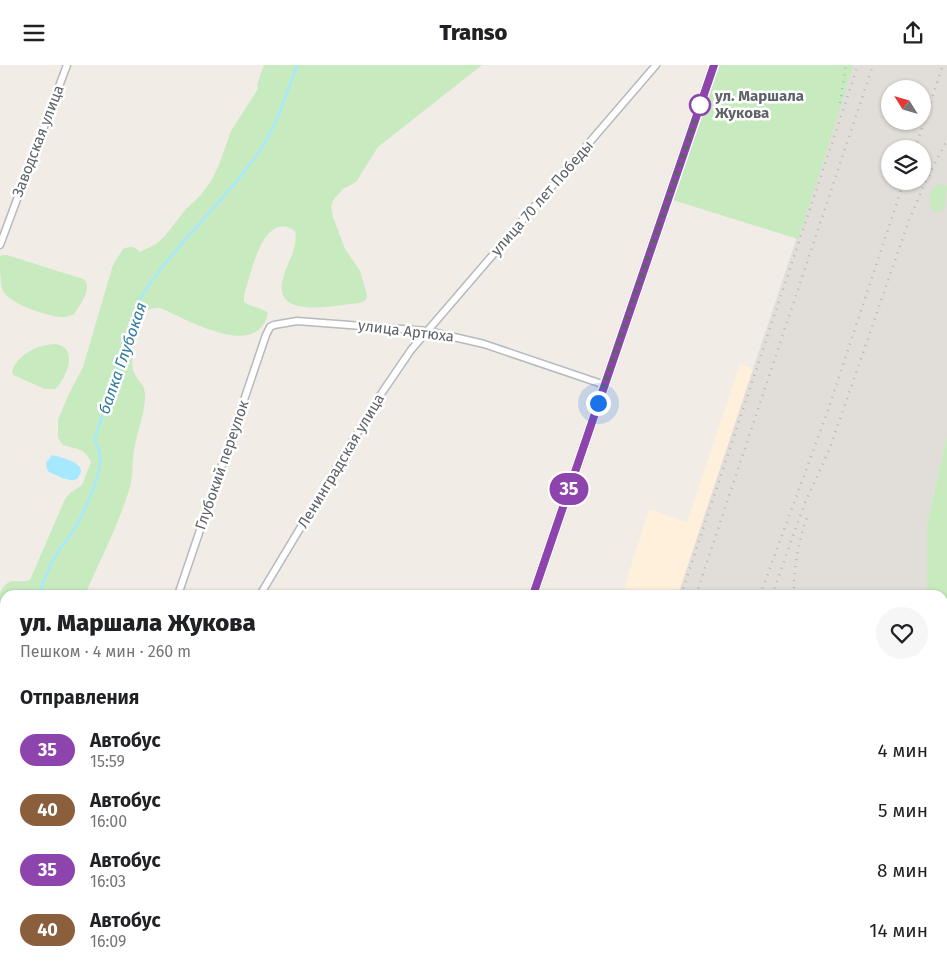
<!DOCTYPE html>
<html lang="ru">
<head>
<meta charset="utf-8">
<style>
  body { margin:0; font-family:"Fira Sans",sans-serif; background:#f6f6f6; color:#202124; height:100vh; display:flex; flex-direction:column; font-size:19px; white-space:nowrap }
  * { box-sizing:border-box; margin:0 }
  p { font-size:16px; color:#757577 }
  .icon { flex:none; width:28px; height:28px; fill:none; stroke:currentColor; stroke-width:2; stroke-linecap:round; stroke-linejoin:round }
  .map { position:relative; flex:1; overflow:hidden }
  .side { position:absolute; left:0px; top:525px; width:948px; height:380px; display:flex; flex-direction:column; background:#fff; border-radius:15px 15px 0 0; box-shadow:0 1px 4px #0004 }
  .side>* { flex:none }
  .badge { padding:0 10px; border-radius:16px; font-size:18px; line-height:32px }
  .needle { width:32px; rotate:307deg }
  .tools { position:absolute; left:881px; top:15px; display:grid; gap:10px }
  .tools a { display:grid; place-items:center; width:50px; height:50px; border-radius:50%; background:#fff; box-shadow:0 1px 4px #0004; font-size:25px }
  .you { position:absolute; width:25px; height:25px; margin:-12px; border:4px solid #fff; border-radius:50%; background:#1a73e8; box-shadow:0 0 0 8px #1a73e833 }
  .map>.badge { position:absolute; translate:-50% -50%; box-shadow:0 0 0 2px #fff }
  h2 { padding:0 20px; font-size:19px; line-height:45px }
  .round { display:grid; place-items:center; flex:none; width:52px; height:52px; border-radius:26px; background:#f6f6f6 }
  .head { display:flex; align-items:center; justify-content:space-between; height:85px; padding:0 20px }
  h1 { font-size:24px; font-weight:800; line-height:38px }
  ul { padding:0; list-style:none }
  li { display:flex; align-items:center; gap:15px; height:60px; padding:0 20px }
  li div { flex:1 }
  li b { display:block; font-size:19px }
  li em { font-style:normal }
  li .badge { min-width:55px; font-weight:700; text-align:center }
  header { display:flex; justify-content:space-between; align-items:center; height:65px; padding:0 20px; background:#fff; font-size:22px; font-weight:800 }
  .map>svg:first-child { display:block }
  .commercial { fill:#fff0db }
  .industrial { fill:#e1ded9; fill-rule:evenodd }
  .green { fill:#c7eabf }
  .water { fill:#a6e9ff }
  .lines { fill:none; stroke-linecap:round; stroke-linejoin:round }
  .stream { stroke:#a6e9ff; stroke-width:2.5 }
  .street-casing { stroke:#b6b9bd; stroke-width:9 }
  .secondary-casing { stroke:#b4babe; stroke-width:11 }
  .street { stroke:#fff; stroke-width:6 }
  .secondary { stroke:#fff; stroke-width:9 }
  .rail { stroke:#b4b5b6; stroke-width:2.5; stroke-dasharray:1 6; stroke-linecap:butt }
  .line-casing { stroke:#fff; stroke-width:11 }
  .line { stroke:#8e44ad; stroke-width:8 }
  .walk { stroke:#5d6367; stroke-width:5; stroke-dasharray:0 9 }
  .stop-dot { fill:#fff; stroke:#8e44ad; stroke-width:2.5 }
  .labels { text-anchor:middle; stroke-width:5; stroke-linejoin:round; paint-order:stroke }
  .stop-label { font-size:15px; font-weight:bold; fill:#5d6367; stroke:#fff; text-anchor:start }
  .street-label { font-size:15px; fill:#5d6367; stroke:#fff }
  .water-label { font-size:16px; font-style:italic; fill:#317ca0; stroke:#fff }
</style>
</head>
<body>
<header><svg class="icon" aria-label="menu" viewBox="0 0 24 24"><path d="M4 6h16M4 12h16M4 18h16"/></svg>Transo<svg class="icon" aria-label="share" viewBox="0 0 24 24"><path d="M12 15V3M7 8l5-5 5 5M5 13v7h14v-7"/></svg></header>
<div class="map">
<svg width="947" height="905" viewBox="0 0 947 905">
  <rect width="100%" height="100%" fill="#f1ece5"/>
  <g class="commercial">
    <polygon points="740,299 754,304 678,530 622,530 649,444 687,457"/>
    <polygon points="299,900 381,900 379,905 298,905"/>
    <polygon points="486,900 554,900 552,905 485,905"/>
  </g>
  <g class="industrial">
    <path d="M854,0H947V371L927,459V530H678ZM890,24H922V56H890ZM890,84H922V116H890Z"/>
    <polygon points="942,749 947,749 947,827 943,829"/>
    <polygon points="554,900 829,900 824,905 552,905"/>
  </g>
  <g class="green">
    <path d="M264,0H482L378,82L356,117L343,124L334,134L331,141L333,152L345,184L360,206L367,230L366,235L360,238C333,240 266,257 285,207C290,193 298,181 295,166C263,144 251,209 244,230V237C252,243 262,242 268,248C257,297 185,253 160,243C155,243 149,243 145,247C137,255 130,295 133,305C136,316 146,318 145,332C145,348 138,364 135,380C131,395 134,410 129,425C118,461 100,495 85,530H5V596L0,594V528C9,510 15,519 30,515L65,434L70,428L82,420L91,397C84,382 75,384 63,380L58,373V355L67,333L83,302L113,200L123,184C130,181 135,181 140,187L156,179L164,172L186,144L200,131L211,116L219,100L231,66L258,24L257,20Z"/>
    <polygon points="719,0 854,0 798,174 673,135"/>
    <path d="M944,119L947,122L944,144L939,147L933,146C927,135 928,120 944,119Z"/>
    <path d="M2,190H7L83,214C94,222 80,240 74,249C70,251 67,252 63,252C49,252 10,239 3,226C0,217 0,202 0,192Z"/>
    <path d="M55,279C79,282 67,313 55,324H45L13,310L12,306C18,289 37,280 55,279Z"/>
    <polygon points="947,371 947,749 942,749 942,530 927,530 927,459"/>
    <polygon points="0,605 5,607 5,690 0,704"/>
    <polygon points="829,900 901,900 897,905 824,905"/>
  </g>
  <path class="water" d="M52,390C60,392 89,398 79,411C77,414 76,415 72,415C65,415 56,410 49,407L47,404L46,398Z"/>
  <g class="lines">
    <path class="stream" d="M39,530C44,516 49,501 57,488C62,480 69,474 73,466C83,450 102,410 100,391C100,384 95,380 95,373L140,234C173,180 223,139 258,88C277,61 286,30 297,0"/>
    <defs>
      <g id="street">
        <polyline points="0,180 67,0"/>
        <polyline points="178,530 266,270 270,262 274,260 297,256 428,266 484,279 605,320"/>
        <polyline points="260,530 379,332 411,285 656,0"/>
        <polyline points="0,600 5,601"/>
        <polyline points="0,716 5,703"/>
        <polyline points="114,905 116,900"/>
      </g>
      <g id="secondary">
        <polyline points="533,530 714,0"/>
        <polyline points="405,905 407,900"/>
      </g>
    </defs>
    <use href="#street" class="street-casing"/>
    <use href="#secondary" class="secondary-casing"/>
    <use href="#street" class="street"/>
    <use href="#secondary" class="secondary"/>
    <g class="rail">
      <polyline points="840,38 846,0"/>
      <polyline points="915,84 943,0"/>
      <polyline points="681,530 858,0"/>
      <polyline points="696,530 873,0"/>
      <polyline points="760,530 826,351 904,116"/>
      <polyline points="772,530 804,440 830,383 909,155 925,118 947,75"/>
      <path d="M794,530C793,503 799,475 808,449"/>
      <polyline points="942,744 947,746"/>
      <polyline points="942,759 947,760"/>
      <polyline points="942,771 947,771"/>
      <polyline points="554,905 556,900"/>
      <polyline points="564,905 566,900"/>
      <polyline points="621,905 623,900"/>
    </g>
  </g>
  <g class="lines">
    <defs>
      <polyline id="line" points="533,530 714,0"/>
    </defs>
    <use href="#line" class="line-casing"/>
    <use href="#line" class="line"/>
    <polyline class="walk" points="598,338 701,38 700,40"/>
  </g>
  <circle class="stop-dot" cx="700" cy="40" r="10"/>
  <g class="labels">
    <g class="stop-label">
      <text x="715" y="36">ул. Маршала<tspan x="715" dy="17">Жукова</tspan></text>
    </g>
    <g class="street-label">
      <text transform="translate(38 76) rotate(-69)" y="5">Заводская улица</text>
      <text transform="translate(542 133) rotate(-49)" y="5">улица 70 лет Победы</text>
      <text transform="translate(406 266) rotate(7)" y="5">улица Артюха</text>
      <text transform="translate(341 396) rotate(-59)" y="5">Ленинградская улица</text>
      <text transform="translate(222 400) rotate(-71)" y="5">Глубокий переулок</text>
    </g>
    <g class="water-label">
      <text transform="translate(122 293) rotate(-71)" y="6">балка Глубокая</text>
    </g>
  </g>
</svg>
<div class="tools">
<a><svg class="needle" viewBox="-14 -14 28 28"><path d="M0-13l5 13h-10z" fill="#e53935"/><path d="M0 13l5-13h-10z" fill="#757577"/></svg></a>
<a><svg class="icon" aria-label="layers" viewBox="0 0 24 24"><path d="M12 4l9 5-9 5-9-5zM3 14l9 5 9-5"/></svg></a>
</div>
<div class="you" style="left:598px;top:338px"></div>
<b class="badge" style="left:569px;top:424px;background:#8e44ad;color:#fff">35</b>
<section class="side">
<div class="head"><div><h1>ул. Маршала Жукова</h1><p>Пешком · 4 мин · 260 m</p></div><a class="round"><svg class="icon" aria-label="heart" viewBox="0 0 24 24"><path d="M12 20l-8-8c-3-5 5-10 8-4 3-6 11-1 8 4z"/></svg></a></div>
<h2>Отправления</h2>
<ul>
<li><span class="badge" style="background:#8e44ad;color:#fff">35</span><div><b>Автобус</b><p>15:59</p></div><em>4 мин</em></li>
<li><span class="badge" style="background:#8b5e3c;color:#fff">40</span><div><b>Автобус</b><p>16:00</p></div><em>5 мин</em></li>
<li><span class="badge" style="background:#8e44ad;color:#fff">35</span><div><b>Автобус</b><p>16:03</p></div><em>8 мин</em></li>
<li><span class="badge" style="background:#8b5e3c;color:#fff">40</span><div><b>Автобус</b><p>16:09</p></div><em>14 мин</em></li>
</ul>
</section>
</div>
</body>
</html>
